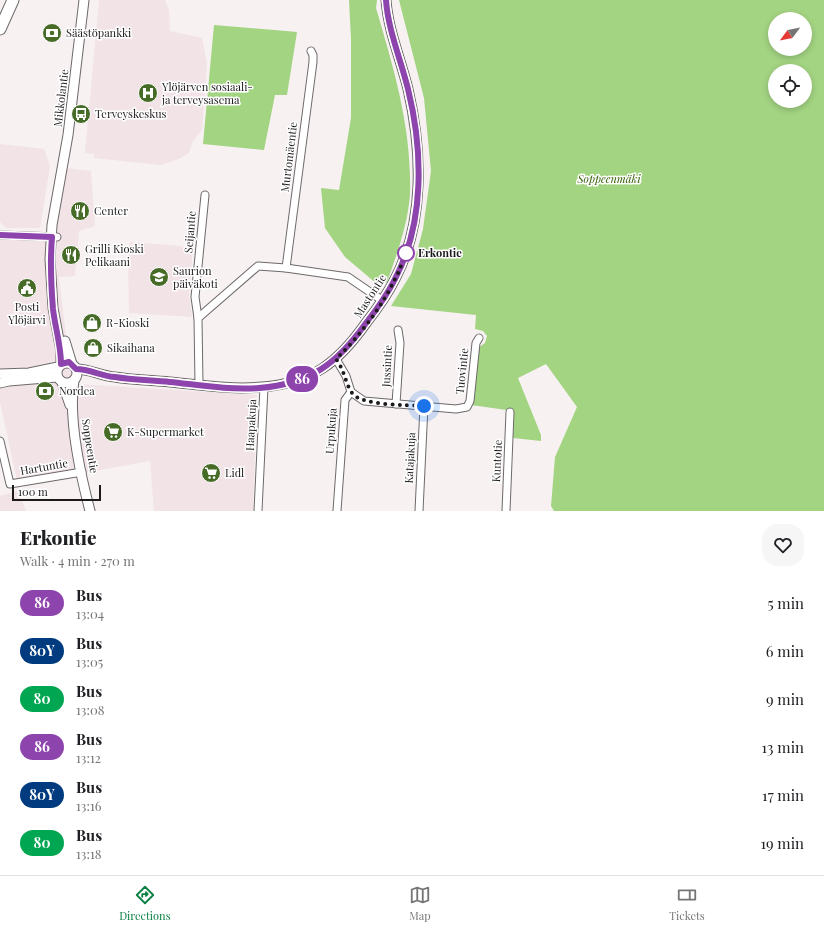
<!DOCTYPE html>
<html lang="en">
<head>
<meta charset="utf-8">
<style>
  body { margin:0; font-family:"Playfair Display",serif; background:#f6f6f6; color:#202124; height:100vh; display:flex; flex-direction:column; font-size:15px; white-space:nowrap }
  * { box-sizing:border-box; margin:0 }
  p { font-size:13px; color:#757577 }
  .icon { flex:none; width:22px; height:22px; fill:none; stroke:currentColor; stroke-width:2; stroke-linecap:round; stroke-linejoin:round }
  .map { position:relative; height:511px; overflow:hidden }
  .sheet { display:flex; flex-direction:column; background:#fff; flex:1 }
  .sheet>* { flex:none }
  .badge { padding:0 8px; border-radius:13px; font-size:14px; line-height:26px }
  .needle { width:26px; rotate:238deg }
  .controls { position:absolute; left:768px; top:12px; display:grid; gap:8px }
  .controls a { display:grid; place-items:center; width:44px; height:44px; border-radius:50%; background:#fff; box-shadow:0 2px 6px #0003; font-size:20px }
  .scale { position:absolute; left:12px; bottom:10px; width:89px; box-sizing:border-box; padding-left:4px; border:2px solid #1d1a1b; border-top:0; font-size:11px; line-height:14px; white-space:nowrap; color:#1d1a1b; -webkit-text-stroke:3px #fff; paint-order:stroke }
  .you { position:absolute; width:20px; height:20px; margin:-10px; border:3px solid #fff; border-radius:50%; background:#1a73e8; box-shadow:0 0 0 6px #1a73e833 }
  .map>.badge { position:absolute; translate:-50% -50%; box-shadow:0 0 0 2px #fff }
  .round { display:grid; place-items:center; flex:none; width:42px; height:42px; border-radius:16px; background:#f6f6f6 }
  .overview { display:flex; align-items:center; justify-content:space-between; height:68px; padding:0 20px }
  h1 { font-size:19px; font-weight:800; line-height:30px }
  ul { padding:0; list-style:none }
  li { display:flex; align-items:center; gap:12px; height:48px; padding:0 20px }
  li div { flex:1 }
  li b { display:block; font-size:15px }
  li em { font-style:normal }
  li .badge { min-width:44px; font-weight:700; text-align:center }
  .dock { display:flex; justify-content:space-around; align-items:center; height:56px; border-top:1px solid #e0e0e0; background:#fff; font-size:11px; color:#757577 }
  .dock a { display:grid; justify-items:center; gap:2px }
  .dock .on { color:#0b8043 }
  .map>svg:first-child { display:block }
  .built { fill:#f2e3e7 }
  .green { fill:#a3d482; fill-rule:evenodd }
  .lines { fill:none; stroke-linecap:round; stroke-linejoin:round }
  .minor-casing { stroke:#6e696a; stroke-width:9 }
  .secondary-casing { stroke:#6e696a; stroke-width:11 }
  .trunk-casing { stroke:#6e696a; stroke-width:13 }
  .minor { stroke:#fff; stroke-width:7 }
  .secondary { stroke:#fff; stroke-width:9 }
  .trunk { stroke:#fff; stroke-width:11 }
  .line-casing { stroke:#fff; stroke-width:9 }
  .line { stroke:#8e44ad; stroke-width:6 }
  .walk { stroke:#1d1a1b; stroke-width:4; stroke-dasharray:0 7.2 }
  .stop-dot { fill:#fff; stroke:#8e44ad; stroke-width:2 }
  .labels { text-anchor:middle; stroke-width:3; stroke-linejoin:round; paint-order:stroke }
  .poi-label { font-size:11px; fill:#1d1a1b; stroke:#fff; text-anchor:start }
  .street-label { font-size:11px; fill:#1d1a1b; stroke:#fff }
  .park-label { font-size:11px; font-style:italic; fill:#356006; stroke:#fff }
  .stop-label { font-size:11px; font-weight:bold; fill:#1d1a1b; stroke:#fff; text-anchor:start }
</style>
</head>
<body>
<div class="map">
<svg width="824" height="511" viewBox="0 0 824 511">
  <rect width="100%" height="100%" fill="#f7f1f2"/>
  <g class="built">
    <polygon points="99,0 165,0 169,10 170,31 202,38 207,64 202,130 193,141 189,153 179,159 160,165 94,158 94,154 85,153"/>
    <polygon points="0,144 44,149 50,166 40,228 6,228 0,222"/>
    <polygon points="58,167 91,171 95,226 79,231 75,276 59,277 67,344 73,361 78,384 257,395 253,511 154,511 150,461 18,485 0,402 0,231 48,232"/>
    <polygon points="130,242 193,247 189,295 192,317 129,313 128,259"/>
    <polygon points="17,491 19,493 26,511 0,511 0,496"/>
  </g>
  <g class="green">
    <path d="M349,0H377L376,8C394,69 412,129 410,194C408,224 397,254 387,282L377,284L345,257L325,228L321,188L339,190L351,118V39Z"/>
    <path d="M399,0H824V511H554L551,506L555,457L577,407L546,364L518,378L541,435V441L513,438L514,411L471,405L478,348L485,343L487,336L483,331L475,329L476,315L391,306L411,274L423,229L431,171L424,98ZM775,19H805V49H775ZM775,71H805V101H775Z"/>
    <polygon points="214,25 297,32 287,95 275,95 264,150 203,144"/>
  </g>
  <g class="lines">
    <defs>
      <g id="minor">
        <polyline points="0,235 57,237"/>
        <polyline points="286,268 313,62 313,55 311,51"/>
        <polyline points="198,318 195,297 205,195"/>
        <polyline points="336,359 346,376 351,392 345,400 337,511"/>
        <polyline points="199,385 198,318 258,266 286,268 348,277 383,301"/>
        <polyline points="351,392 364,401 456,409 467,407 470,401 476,343 479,338"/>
        <polyline points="396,404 400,343 398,330"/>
        <polyline points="0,441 10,484 82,472"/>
        <polyline points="258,511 264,387"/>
        <polyline points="419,511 424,406"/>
        <polyline points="506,511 510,412"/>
      </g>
      <g id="secondary">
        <polyline points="65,341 72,364"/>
        <circle cx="67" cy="373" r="10"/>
        <polyline points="61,364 61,351 53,308 50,259 52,225 68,135 84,0"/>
        <path d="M76,369C90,369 101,376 115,377C133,380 152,380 170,382C200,385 232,390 262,387C312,383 338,363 366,323C377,309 387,295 395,279C425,222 422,150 408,89C401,60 388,30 386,0"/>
        <polyline points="0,374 29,373 58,367"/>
        <path d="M74,380C68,418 80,473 90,511"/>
        <polyline points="62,382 70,405"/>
        <polyline points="0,383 9,381 57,377"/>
      </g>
      <polyline id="trunk" points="0,29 13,0"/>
    </defs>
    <use href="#minor" class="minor-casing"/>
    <use href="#secondary" class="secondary-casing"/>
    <use href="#trunk" class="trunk-casing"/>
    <use href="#minor" class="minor"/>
    <use href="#secondary" class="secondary"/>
    <use href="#trunk" class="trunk"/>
  </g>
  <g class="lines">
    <defs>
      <path id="line" d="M0,235L52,237C50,261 51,285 53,309C55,327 61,345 61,364L69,362L76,369C90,369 101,376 115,377C133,380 152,380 170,382C199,385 229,390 259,388C310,384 337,364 366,323C377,309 387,295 395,279C425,222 423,150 408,89C401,60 388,30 386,0"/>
    </defs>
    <use href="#line" class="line-casing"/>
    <use href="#line" class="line"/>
    <path class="walk" d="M406,253C402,261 400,271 395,279C381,308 359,337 336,359C345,371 345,383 352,393C361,406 408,405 424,406"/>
  </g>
  <defs>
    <symbol id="bank-disc" viewBox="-11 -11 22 22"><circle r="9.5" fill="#456b26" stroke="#fff"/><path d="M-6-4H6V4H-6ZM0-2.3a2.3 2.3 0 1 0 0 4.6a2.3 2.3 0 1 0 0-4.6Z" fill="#fff"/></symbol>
    <symbol id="hospital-disc" viewBox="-11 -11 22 22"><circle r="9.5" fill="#456b26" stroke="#fff"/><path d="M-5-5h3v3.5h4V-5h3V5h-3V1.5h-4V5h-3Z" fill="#fff"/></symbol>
    <symbol id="bus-disc" viewBox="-11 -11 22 22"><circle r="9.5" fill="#456b26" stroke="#fff"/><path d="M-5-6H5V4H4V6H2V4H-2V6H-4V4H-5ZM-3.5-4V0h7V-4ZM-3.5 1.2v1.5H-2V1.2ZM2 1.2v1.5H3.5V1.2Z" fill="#fff"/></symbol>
    <symbol id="restaurant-disc" viewBox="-11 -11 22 22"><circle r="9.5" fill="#456b26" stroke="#fff"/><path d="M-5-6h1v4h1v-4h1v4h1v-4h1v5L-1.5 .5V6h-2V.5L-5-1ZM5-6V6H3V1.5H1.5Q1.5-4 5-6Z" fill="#fff"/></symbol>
    <symbol id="school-disc" viewBox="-11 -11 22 22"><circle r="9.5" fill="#456b26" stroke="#fff"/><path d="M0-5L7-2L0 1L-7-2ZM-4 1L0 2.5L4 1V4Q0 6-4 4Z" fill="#fff"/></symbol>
    <symbol id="civic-disc" viewBox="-11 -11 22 22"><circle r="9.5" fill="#456b26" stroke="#fff"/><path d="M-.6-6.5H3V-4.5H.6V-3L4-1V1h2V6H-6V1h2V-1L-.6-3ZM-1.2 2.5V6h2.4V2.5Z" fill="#fff"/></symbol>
    <symbol id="shop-disc" viewBox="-11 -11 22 22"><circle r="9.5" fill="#456b26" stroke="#fff"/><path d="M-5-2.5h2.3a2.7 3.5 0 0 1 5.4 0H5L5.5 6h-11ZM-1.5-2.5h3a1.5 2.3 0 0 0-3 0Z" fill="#fff"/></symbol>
    <symbol id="supermarket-disc" viewBox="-11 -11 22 22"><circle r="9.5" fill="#456b26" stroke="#fff"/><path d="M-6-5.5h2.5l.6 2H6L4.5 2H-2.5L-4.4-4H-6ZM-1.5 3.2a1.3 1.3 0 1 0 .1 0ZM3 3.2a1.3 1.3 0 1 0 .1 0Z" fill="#fff"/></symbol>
  </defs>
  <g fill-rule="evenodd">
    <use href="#bank-disc" x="41" y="22" width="22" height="22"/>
    <use href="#hospital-disc" x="137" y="82" width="22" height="22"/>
    <use href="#bus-disc" x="70" y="103" width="22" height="22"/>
    <use href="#restaurant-disc" x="69" y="200" width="22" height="22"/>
    <use href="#restaurant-disc" x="60" y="244" width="22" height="22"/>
    <use href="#school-disc" x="148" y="266" width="22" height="22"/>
    <use href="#civic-disc" x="16" y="277" width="22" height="22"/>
    <use href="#shop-disc" x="81" y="312" width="22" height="22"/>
    <use href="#shop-disc" x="82" y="337" width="22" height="22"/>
    <use href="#bank-disc" x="34" y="380" width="22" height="22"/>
    <use href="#supermarket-disc" x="102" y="421" width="22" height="22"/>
    <use href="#supermarket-disc" x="200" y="462" width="22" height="22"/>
  </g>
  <circle class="stop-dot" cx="406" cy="253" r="8"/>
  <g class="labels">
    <g class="poi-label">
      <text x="66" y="37">Säästöpankki</text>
      <text x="162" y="91">Ylöjärven sosiaali-<tspan x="162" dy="13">ja terveysasema</tspan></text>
      <text x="95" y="118">Terveyskeskus</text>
      <text x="94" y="215">Center</text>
      <text x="85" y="253">Grilli Kioski<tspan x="85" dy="13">Pelikaani</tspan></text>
      <text x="173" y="275">Saurion<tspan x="173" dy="13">päiväkoti</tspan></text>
      <text x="27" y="311" text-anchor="middle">Posti<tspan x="27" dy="13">Ylöjärvi</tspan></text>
      <text x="106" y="327">R-Kioski</text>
      <text x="107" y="352">Sikaihana</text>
      <text x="59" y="395">Nordea</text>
      <text x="127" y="436">K-Supermarket</text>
      <text x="225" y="477">Lidl</text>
    </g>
    <g class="street-label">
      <text transform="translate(61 98) rotate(-83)" y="4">Mikkolantie</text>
      <text transform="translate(289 157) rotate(-83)" y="4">Murtomäentie</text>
      <text transform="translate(190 232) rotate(-85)" y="4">Seijantie</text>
      <text transform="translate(370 296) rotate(-57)" y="4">Mastontie</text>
      <text transform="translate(387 366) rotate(-87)" y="4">Jussintie</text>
      <text transform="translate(462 371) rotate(-84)" y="4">Tuovintie</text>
      <text transform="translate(251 425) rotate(-87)" y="4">Haapakuja</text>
      <text transform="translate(331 431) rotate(-86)" y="4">Urpukuja</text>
      <text transform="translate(90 446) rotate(81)" y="4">Soppeentie</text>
      <text transform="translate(410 458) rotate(-87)" y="4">Katajakuja</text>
      <text transform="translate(497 461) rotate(-87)" y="4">Kuntotie</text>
      <text transform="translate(44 467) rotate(-10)" y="4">Hartuntie</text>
    </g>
    <g class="park-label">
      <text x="609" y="183">Soppeenmäki</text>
    </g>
    <g class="stop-label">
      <text x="418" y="257">Erkontie</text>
    </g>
  </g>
</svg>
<div class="controls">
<a><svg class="needle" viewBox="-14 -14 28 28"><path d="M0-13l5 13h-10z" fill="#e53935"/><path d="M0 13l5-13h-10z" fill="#757577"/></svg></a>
<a><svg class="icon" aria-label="locate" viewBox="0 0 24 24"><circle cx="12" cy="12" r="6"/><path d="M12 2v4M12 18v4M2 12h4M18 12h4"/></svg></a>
</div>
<div class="scale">100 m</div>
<div class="you" style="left:424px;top:406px"></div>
<b class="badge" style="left:302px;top:379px;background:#8e44ad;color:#fff">86</b>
</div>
<section class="sheet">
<div class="overview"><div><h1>Erkontie</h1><p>Walk · 4 min · 270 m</p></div><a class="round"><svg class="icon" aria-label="heart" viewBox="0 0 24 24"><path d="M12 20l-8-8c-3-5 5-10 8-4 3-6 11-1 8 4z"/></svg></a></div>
<ul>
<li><span class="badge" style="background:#8e44ad;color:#fff">86</span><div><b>Bus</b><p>13:04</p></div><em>5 min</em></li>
<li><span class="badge" style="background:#003b80;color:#fff">80Y</span><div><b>Bus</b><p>13:05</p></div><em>6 min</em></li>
<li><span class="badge" style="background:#00a651;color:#fff">80</span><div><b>Bus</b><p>13:08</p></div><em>9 min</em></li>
<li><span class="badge" style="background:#8e44ad;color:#fff">86</span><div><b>Bus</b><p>13:12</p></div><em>13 min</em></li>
<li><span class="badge" style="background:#003b80;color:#fff">80Y</span><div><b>Bus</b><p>13:16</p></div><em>17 min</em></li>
<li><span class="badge" style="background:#00a651;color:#fff">80</span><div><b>Bus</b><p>13:18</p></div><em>19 min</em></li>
</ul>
</section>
<nav class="dock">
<a class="on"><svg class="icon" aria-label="directions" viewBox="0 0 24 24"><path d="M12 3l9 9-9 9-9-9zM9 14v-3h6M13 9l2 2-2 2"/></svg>Directions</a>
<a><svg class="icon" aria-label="map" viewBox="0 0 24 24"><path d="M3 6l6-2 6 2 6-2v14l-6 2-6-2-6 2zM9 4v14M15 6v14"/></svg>Map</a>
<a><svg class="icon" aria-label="tickets" viewBox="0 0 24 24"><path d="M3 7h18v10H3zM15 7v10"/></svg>Tickets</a>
</nav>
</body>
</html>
